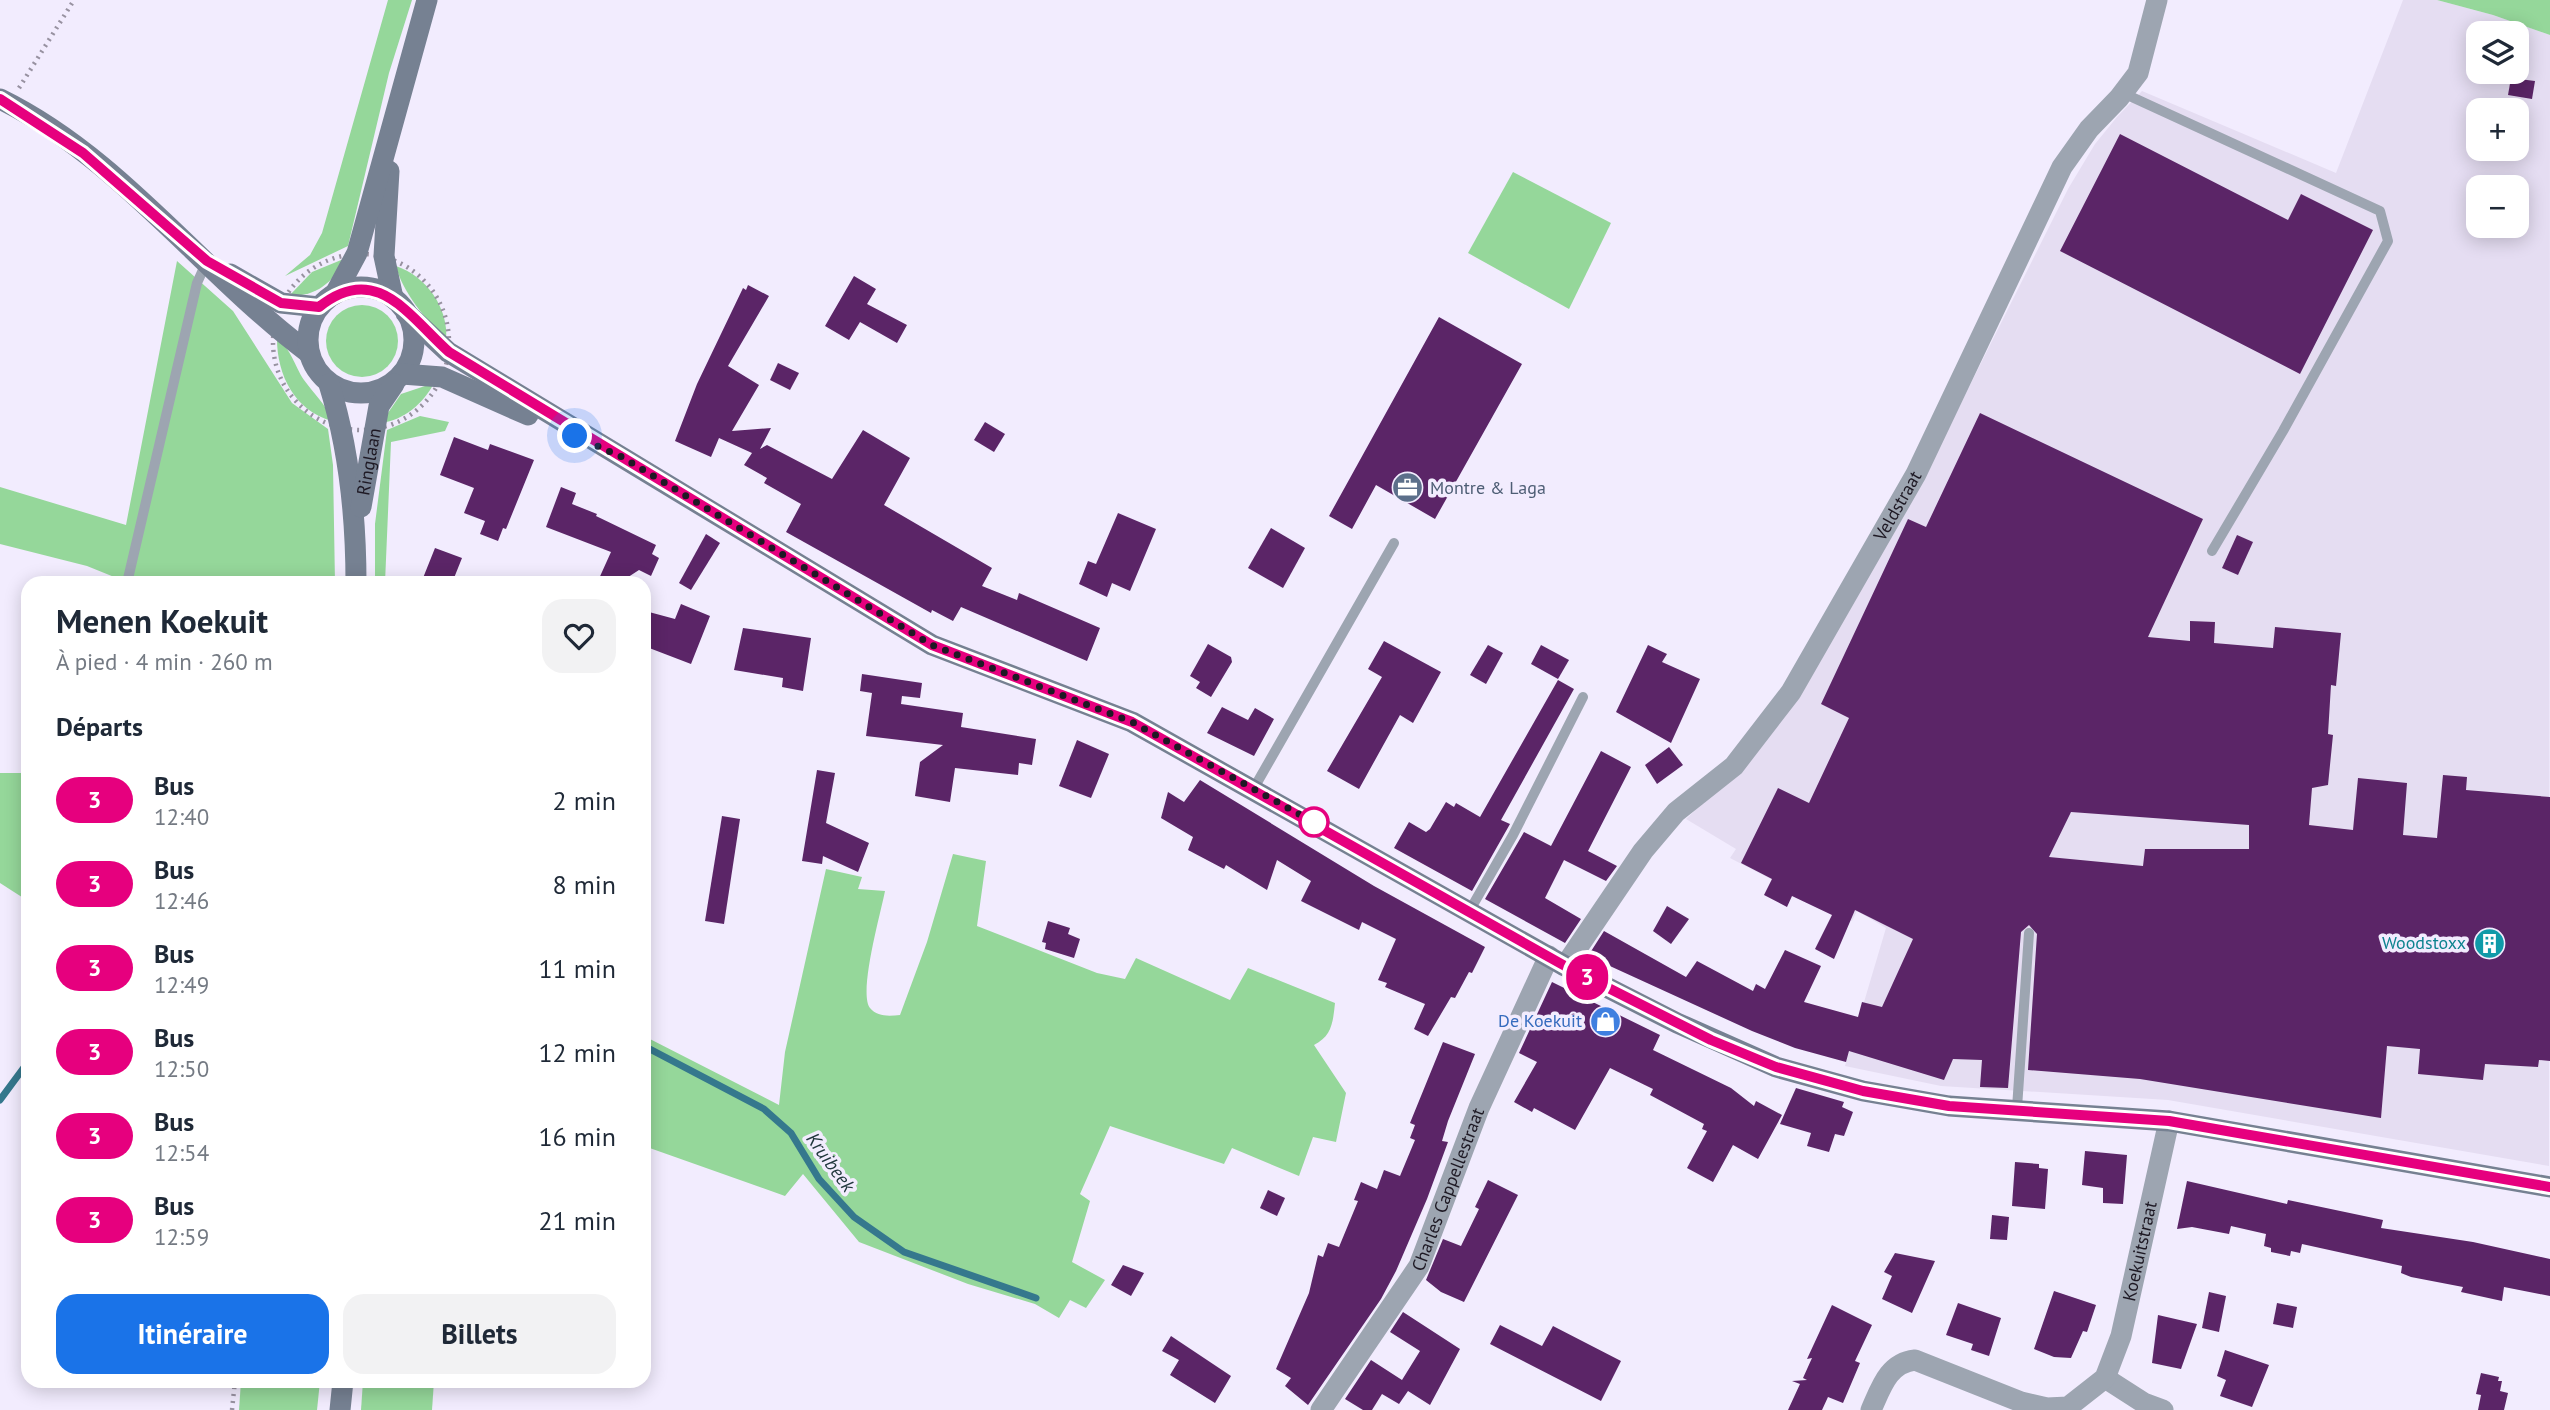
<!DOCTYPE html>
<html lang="fr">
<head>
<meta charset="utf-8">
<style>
  body { margin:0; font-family:"PT Sans",sans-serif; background:#f2f2f3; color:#1f2937; height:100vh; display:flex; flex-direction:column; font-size:26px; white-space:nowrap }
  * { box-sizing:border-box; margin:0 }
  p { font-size:23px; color:#747a83 }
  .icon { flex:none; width:38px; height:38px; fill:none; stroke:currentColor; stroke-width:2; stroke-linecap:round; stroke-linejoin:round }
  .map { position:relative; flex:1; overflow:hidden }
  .panel { position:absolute; left:21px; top:576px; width:630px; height:812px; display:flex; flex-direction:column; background:#fff; border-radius:21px; box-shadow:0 4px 18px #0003 }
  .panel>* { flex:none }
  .badge { padding:0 14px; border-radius:23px; font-size:24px; line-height:46px }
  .fabs { position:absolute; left:2466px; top:21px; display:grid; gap:14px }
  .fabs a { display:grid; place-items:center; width:63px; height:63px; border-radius:14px; background:#fff; box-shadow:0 4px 18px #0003; font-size:35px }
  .you { position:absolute; width:35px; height:35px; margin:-18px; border:5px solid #fff; border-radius:50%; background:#1a73e8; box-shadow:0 0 0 10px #1a73e833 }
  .map>.badge { position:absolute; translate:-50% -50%; box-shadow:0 0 0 4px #fff }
  h2 { padding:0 35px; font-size:26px; line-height:63px }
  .round { display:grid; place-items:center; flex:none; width:74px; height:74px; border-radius:21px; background:#f2f2f3 }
  .headline { display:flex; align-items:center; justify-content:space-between; height:119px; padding:0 35px }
  h1 { font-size:33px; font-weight:700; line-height:52px }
  .action { display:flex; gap:14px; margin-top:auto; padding:14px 35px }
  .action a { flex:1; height:80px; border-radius:21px; background:#1a73e8; color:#fff; font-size:28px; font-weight:700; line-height:80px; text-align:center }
  .action a+a { background:#f2f2f3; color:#1f2937 }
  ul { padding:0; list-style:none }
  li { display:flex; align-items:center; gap:21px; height:84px; padding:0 35px }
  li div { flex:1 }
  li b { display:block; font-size:26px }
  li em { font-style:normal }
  li .badge { min-width:77px; font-weight:700; text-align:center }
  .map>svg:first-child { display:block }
  .industrial { fill:#e5ddf2; fill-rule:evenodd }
  .green { fill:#95d79a }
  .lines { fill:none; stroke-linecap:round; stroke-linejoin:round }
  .stream { stroke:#35788d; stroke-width:7 }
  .building { fill:#5b2567; fill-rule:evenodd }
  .path { stroke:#9892a1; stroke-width:4.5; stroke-dasharray:2 5; stroke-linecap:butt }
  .lane { stroke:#9da5b1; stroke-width:10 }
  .street { stroke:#9da5b1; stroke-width:21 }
  .secondary { stroke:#768192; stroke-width:21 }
  .line-casing { stroke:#fff; stroke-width:16 }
  .line { stroke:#e6007e; stroke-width:10 }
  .walk { stroke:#1e1924; stroke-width:7; stroke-dasharray:0 12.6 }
  .stop-dot { fill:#fff; stroke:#e6007e; stroke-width:3.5 }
  .labels { text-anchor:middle; stroke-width:7; stroke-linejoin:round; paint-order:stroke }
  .street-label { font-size:18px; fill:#1e1924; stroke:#f2ecfe }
  .service-label { font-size:18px; fill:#4e5e75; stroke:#f2ecfe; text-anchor:start }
  .culture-label { font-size:18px; fill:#0d838f; stroke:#f2ecfe; text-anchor:end }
  .shop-label { font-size:18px; fill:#366cbe; stroke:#f2ecfe; text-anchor:end }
  .water-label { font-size:19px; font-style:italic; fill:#22383e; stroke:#f2ecfe }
</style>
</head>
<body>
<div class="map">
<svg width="2550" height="1410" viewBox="0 0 2550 1410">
  <rect width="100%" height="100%" fill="#f2ecfe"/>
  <path class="industrial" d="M2403,0H2437L2493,15L2550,35L2549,1166L2168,1100L1941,1086L1845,1066L1886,928L1857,911L1852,921L1730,858L1736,849L1686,819L1741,767L1922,481L2068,189L2095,144L2117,117L2142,91L2336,173ZM2478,33H2516V72H2478ZM2478,110H2516V149H2478ZM2478,187H2516V226H2478Z"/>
  <g class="green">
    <polygon points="388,0 412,0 389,73 348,246 285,276 310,255 322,233"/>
    <polygon points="2437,0 2550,0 2550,35 2493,15"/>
    <polygon points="1513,172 1611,223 1569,309 1468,253"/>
    <path d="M346,258C335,280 316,298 290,295L312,272Z"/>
    <polygon points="177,261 233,311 292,403 328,429 333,465 335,583 129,583 87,566 0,544 0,487 126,525"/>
    <path d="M396,266C426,276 449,308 446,340C427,321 402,292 396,266Z"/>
    <circle cx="362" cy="341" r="36"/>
    <path d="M277,339C292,350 294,365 304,380C314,394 326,404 332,421C295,411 277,375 277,339Z"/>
    <path d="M434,383C423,404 404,420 381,423L401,394Z"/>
    <polygon points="420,416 449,422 445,431 391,442 385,583 375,583 375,524 387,430"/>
    <polygon points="0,773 28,773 28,901 0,883"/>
    <path d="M953,854L986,861L977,926L1097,973L1125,979L1136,958L1230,1000L1248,968L1335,1003C1333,1022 1332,1036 1314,1045L1346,1093L1336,1142L1313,1137L1299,1176L1232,1148L1224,1164L1110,1126L1080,1194L1090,1201L1072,1262L1105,1280L1086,1308L1070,1300L1059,1318L1035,1304L968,1284L859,1242L803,1174L785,1196L644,1146V1036L779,1105L785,1052L826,869L862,877L858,889L885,891C881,912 858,993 870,1008C877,1017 889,1016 900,1015L927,942Z"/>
    <polygon points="241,1381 320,1381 317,1410 239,1410"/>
    <polygon points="363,1381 434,1381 432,1410 361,1410"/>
  </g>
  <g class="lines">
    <g class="stream">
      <polyline points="644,1046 764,1109 791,1133 819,1179 854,1217 904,1252 1036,1298"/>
      <polyline points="0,1100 28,1062"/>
    </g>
  </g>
  <g class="building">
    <polygon points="2511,78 2535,81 2532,99 2508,95"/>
    <polygon points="2120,134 2288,220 2301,194 2373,230 2300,374 2060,251"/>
    <polygon points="854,276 876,289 867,304 907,325 897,343 860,322 849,340 825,326"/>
    <polygon points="748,285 769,296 728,366 759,385 732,431 771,428 760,449 767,445 832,479 863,430 910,458 884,505 992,568 982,586 1017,600 1019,593 1100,628 1087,661 961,607 953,621 932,610 931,613 786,532 801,504 764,483 767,478 744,465 752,453 719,438 711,457 675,441 697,384 743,288 746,290"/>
    <polygon points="1439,317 1522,364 1435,519 1376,485 1352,529 1329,516"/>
    <polygon points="778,363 799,373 790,390 770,380"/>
    <path d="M1980,413L2203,519L2148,637L2190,641V621L2215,622L2214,643L2273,648L2275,627L2341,633L2336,686L2331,685L2328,734L2333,735L2328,785L2312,788L2309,825L2353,830L2358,778L2407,783L2403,835L2437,838L2443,775L2467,777L2466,790L2550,797V1061L2539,1060L2538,1067L2485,1064L2483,1080L2418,1074L2420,1049L2387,1046L2381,1118L2140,1079L2028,1070L2037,934L2029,925L2021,932L2008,1088L1980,1087L1982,1060L1953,1059L1944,1080L1849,1051L1846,1062L1795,1048L1752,1031L1588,956L1604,931L1686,977L1697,961L1753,991L1756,984L1765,989L1785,950L1821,966L1804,1002L1858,1017L1862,1002L1882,1007L1913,939L1855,910L1834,959L1815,949L1832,915L1792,896L1787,907L1764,895L1772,879L1741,863L1778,788L1809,803L1849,718L1821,704L1908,519L1926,527ZM2071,812L2249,825V849H2145L2143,866L2049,857Z"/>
    <polygon points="985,422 1005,434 994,452 974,440"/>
    <polygon points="454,437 488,450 490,444 534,460 506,529 503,528 498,541 480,534 485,521 464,513 474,488 440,475"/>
    <polygon points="561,487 576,493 572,504 597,514 596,516 656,545 652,554 659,558 651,576 639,570 619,583 597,583 611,552 546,527"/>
    <polygon points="1118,513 1156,529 1130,591 1112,583 1107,597 1079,584 1088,561 1096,564"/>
    <polygon points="1271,528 1305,548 1283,588 1248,568"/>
    <polygon points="706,534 720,543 691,590 679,583"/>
    <polygon points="2237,535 2253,542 2238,575 2222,568"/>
    <polygon points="435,548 462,558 452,583 436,583 423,578"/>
    <polygon points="681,604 710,616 691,664 644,646 644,624 649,612 675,619"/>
    <polygon points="743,628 811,638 803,691 782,687 783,678 734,670"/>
    <polygon points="1384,641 1441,672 1413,723 1400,715 1359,789 1327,771 1382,677 1368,669"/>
    <polygon points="1208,644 1231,657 1232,662 1211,697 1196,688 1200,682 1190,676"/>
    <polygon points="1488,645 1503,653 1486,684 1470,675"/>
    <polygon points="1541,645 1569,660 1558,679 1531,664"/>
    <polygon points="1648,645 1667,654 1662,662 1700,679 1671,743 1616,712"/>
    <polygon points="862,674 922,683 920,698 902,696 901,704 963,713 961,727 1036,739 1032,765 1019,763 1018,775 955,768 950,802 915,796 920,762 943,745 866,736 872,693 860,691"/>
    <polygon points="1558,680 1574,689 1501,820 1510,824 1472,891 1394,848 1409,822 1426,832 1430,829 1446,802 1454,807 1456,803 1480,817"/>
    <polygon points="1222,707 1248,720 1255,708 1274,719 1254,756 1207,733"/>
    <polygon points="1077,740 1109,754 1091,798 1059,786"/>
    <polygon points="1669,747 1683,765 1657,784 1645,765"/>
    <polygon points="1601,751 1631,767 1588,851 1617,866 1606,881 1564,860 1545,898 1581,919 1565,943 1485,899 1524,832 1551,846"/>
    <polygon points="817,770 835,773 826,823 869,843 858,872 823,856 822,864 802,861"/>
    <polygon points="1200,780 1374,886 1485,947 1472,973 1469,972 1455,998 1451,997 1428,1036 1414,1029 1425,1004 1385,987 1387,983 1378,980 1396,939 1362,922 1359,930 1301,901 1311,881 1277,860 1267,890 1226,865 1224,869 1188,850 1193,837 1161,818 1168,792 1184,802"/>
    <polygon points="722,816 740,819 724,924 705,921"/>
    <polygon points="1667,906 1689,919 1671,944 1653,931"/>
    <polygon points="1048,921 1070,928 1068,934 1080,939 1074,958 1045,949 1046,943 1042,942"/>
    <polygon points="1552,982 1660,1035 1653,1050 1731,1088 1754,1106 1756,1101 1782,1115 1758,1159 1733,1145 1713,1182 1687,1168 1707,1131 1702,1129 1704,1124 1650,1095 1653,1089 1610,1068 1575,1130 1534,1108 1532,1112 1514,1102 1537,1062 1519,1053"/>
    <polygon points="1443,1042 1475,1054 1448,1121 1442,1141 1448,1142 1427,1199 1396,1271 1381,1299 1308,1405 1285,1386 1291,1378 1276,1369 1309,1293 1318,1255 1323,1257 1328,1243 1339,1247 1358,1201 1354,1200 1361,1182 1377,1189 1384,1170 1400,1176 1415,1140 1410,1138 1415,1125 1410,1123"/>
    <polygon points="1796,1088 1844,1102 1842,1107 1853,1112 1844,1136 1835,1134 1829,1152 1807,1146 1811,1133 1780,1124"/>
    <polygon points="2085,1151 2127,1155 2123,1204 2103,1203 2103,1188 2082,1185"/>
    <polygon points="2015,1162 2039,1164 2039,1168 2048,1169 2045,1209 2012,1206"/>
    <polygon points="1488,1180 1518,1195 1464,1302 1441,1292 1426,1280 1443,1239 1461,1246 1479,1209 1475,1207"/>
    <polygon points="2187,1181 2287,1204 2288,1200 2383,1220 2381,1228 2473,1242 2550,1259 2550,1296 2504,1287 2502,1301 2461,1292 2463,1287 2411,1277 2401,1273 2402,1266 2302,1244 2300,1253 2291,1251 2290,1256 2271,1252 2271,1248 2264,1246 2266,1234 2231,1226 2229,1234 2192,1227 2177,1229"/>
    <polygon points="1268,1190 1285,1198 1277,1216 1260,1208"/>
    <polygon points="1992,1215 2009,1217 2007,1240 1990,1239"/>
    <polygon points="1895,1253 1935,1261 1912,1313 1882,1299 1892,1276 1884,1272"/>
    <polygon points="1123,1265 1144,1273 1131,1296 1111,1285"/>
    <polygon points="2054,1291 2096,1305 2087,1332 2083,1331 2071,1358 2054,1357 2034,1349"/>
    <polygon points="2209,1292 2226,1296 2219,1332 2202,1328"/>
    <polygon points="1958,1303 2001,1318 1989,1356 1971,1350 1973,1344 1946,1335"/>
    <polygon points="2277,1303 2297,1307 2293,1328 2273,1324"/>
    <polygon points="1832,1305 1872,1325 1855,1361 1860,1363 1843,1403 1828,1397 1822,1410 1788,1410 1800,1384 1792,1381 1807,1380 1803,1378 1812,1358 1807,1359"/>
    <polygon points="1403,1312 1460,1349 1430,1405 1408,1391 1399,1404 1382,1394 1372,1410 1363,1410 1345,1399 1371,1360 1402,1380 1420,1351 1390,1332"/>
    <polygon points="2158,1315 2197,1324 2181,1369 2152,1363"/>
    <polygon points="1500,1325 1542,1346 1553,1326 1621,1361 1601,1401 1490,1344"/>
    <polygon points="1171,1336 1231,1376 1215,1403 1170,1375 1179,1360 1162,1351"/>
    <polygon points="2225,1350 2269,1365 2252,1407 2220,1396 2226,1380 2217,1376"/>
    <polygon points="2481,1373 2499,1377 2498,1381 2502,1381 2500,1391 2508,1393 2504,1410 2478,1410 2481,1395 2476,1394"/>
  </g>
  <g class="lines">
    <g class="path">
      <polyline points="19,88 74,0"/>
      <circle cx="361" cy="342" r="88"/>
      <polyline points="232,1410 235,1381"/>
    </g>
    <g class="lane">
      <polyline points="2123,93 2380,211 2388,241 2283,431 2212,551"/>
      <polyline points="127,583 197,283 207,261"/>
      <polyline points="1254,788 1394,543"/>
      <polyline points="1470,910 1513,835 1583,697"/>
      <polyline points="2017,1108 2029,933"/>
    </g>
    <g class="street">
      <path id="s1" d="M1565,966L1643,851L1676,812L1734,766L1791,692L1916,474L2062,167L2089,129L2119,98L2138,73L2157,0"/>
      <polyline points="2105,1378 2144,1403 2163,1410"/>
      <path id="s2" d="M1321,1410L1419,1266L1479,1108L1549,956"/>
      <path id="s3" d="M1871,1410C1881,1388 1888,1363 1915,1360L2021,1402L2047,1408L2068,1407L2105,1378L2121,1336L2169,1121"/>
    </g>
    <g class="secondary">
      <path d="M0,99C121,158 203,274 309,353"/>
      <polyline points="389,171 384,256 393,298"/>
      <polyline points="230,274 281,303 319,307"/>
      <circle cx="361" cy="340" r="53"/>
      <polyline points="335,294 357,253 427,0"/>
      <polyline points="406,313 448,352 932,645 1132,722 1565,966 1677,1023 1776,1067 1863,1091 1949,1106 2169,1121 2550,1187"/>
      <polyline points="402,374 442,377 528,415"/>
      <path d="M329,384C349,448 356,515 356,583"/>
      <path id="s4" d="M361,507L379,406L394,384"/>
      <polyline points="340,1410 343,1381"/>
    </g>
  </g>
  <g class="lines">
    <defs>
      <path id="line" d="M0,99L83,153L207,261L281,303L319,307C376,261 408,315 449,352L932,645L1132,722L1565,966L1711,1040L1776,1067L1863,1091L1949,1106L2169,1121L2550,1187"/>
    </defs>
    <use href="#line" class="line-casing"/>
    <use href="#line" class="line"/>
    <polyline class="walk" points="575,436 622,457 932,645 1132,722 1319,825 1314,822"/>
  </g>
  <defs>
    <symbol id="office-disc" viewBox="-11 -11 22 22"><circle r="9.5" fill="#5c6f8a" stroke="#f2ecfe"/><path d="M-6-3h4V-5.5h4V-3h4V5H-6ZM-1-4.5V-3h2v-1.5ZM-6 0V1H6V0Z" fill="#fff"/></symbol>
    <symbol id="building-disc" viewBox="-11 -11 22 22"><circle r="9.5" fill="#0f9aa8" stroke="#f2ecfe"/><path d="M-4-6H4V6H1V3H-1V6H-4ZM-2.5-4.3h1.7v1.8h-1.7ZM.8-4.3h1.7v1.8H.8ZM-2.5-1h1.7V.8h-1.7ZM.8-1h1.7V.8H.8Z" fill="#fff"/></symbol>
    <symbol id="shop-disc" viewBox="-11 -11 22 22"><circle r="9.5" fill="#3f7fe0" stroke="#f2ecfe"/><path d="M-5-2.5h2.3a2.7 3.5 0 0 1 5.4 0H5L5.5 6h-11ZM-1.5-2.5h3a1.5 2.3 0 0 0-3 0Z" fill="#fff"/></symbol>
  </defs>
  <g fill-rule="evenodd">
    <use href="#office-disc" x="1390" y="470" width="35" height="35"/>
    <use href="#building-disc" x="2472" y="926" width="35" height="35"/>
    <use href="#shop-disc" x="1588" y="1004" width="35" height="35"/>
  </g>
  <circle class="stop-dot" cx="1314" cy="822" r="14"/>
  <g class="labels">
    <g class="street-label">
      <text dy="6" stroke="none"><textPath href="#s4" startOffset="46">Ringlaan</textPath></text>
      <text dy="6" stroke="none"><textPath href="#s1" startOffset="572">Veldstraat</textPath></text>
      <text dy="6" stroke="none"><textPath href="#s2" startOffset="256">Charles Cappellestraat</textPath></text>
      <text dy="6" stroke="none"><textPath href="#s3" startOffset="411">Koekuitstraat</textPath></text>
    </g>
    <g class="service-label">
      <text x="1430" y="494">Montre &amp; Laga</text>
    </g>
    <g class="culture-label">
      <text x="2466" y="949">Woodstoxx</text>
    </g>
    <g class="shop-label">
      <text x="1582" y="1027">De Koekuit</text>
    </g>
    <g class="water-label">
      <text transform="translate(831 1162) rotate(54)" y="7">Kruibeek</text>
    </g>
  </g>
</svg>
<div class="fabs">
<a><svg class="icon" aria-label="layers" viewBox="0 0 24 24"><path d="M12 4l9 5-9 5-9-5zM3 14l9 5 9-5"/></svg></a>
<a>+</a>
<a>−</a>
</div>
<div class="you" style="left:575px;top:436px"></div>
<b class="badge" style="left:1587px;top:977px;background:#e6007e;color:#fff">3</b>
<section class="panel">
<div class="headline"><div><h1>Menen Koekuit</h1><p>À pied · 4 min · 260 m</p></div><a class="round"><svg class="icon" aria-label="heart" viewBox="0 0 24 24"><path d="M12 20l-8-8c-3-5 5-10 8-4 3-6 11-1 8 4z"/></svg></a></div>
<h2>Départs</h2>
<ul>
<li><span class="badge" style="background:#e6007e;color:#fff">3</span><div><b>Bus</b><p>12:40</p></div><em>2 min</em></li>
<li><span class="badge" style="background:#e6007e;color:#fff">3</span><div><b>Bus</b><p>12:46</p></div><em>8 min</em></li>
<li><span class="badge" style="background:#e6007e;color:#fff">3</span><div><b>Bus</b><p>12:49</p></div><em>11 min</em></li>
<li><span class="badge" style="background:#e6007e;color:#fff">3</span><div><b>Bus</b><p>12:50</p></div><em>12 min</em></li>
<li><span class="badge" style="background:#e6007e;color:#fff">3</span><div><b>Bus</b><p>12:54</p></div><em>16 min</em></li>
<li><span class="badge" style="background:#e6007e;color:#fff">3</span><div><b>Bus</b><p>12:59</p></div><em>21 min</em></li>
</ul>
<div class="action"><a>Itinéraire</a><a>Billets</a></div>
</section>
</div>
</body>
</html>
